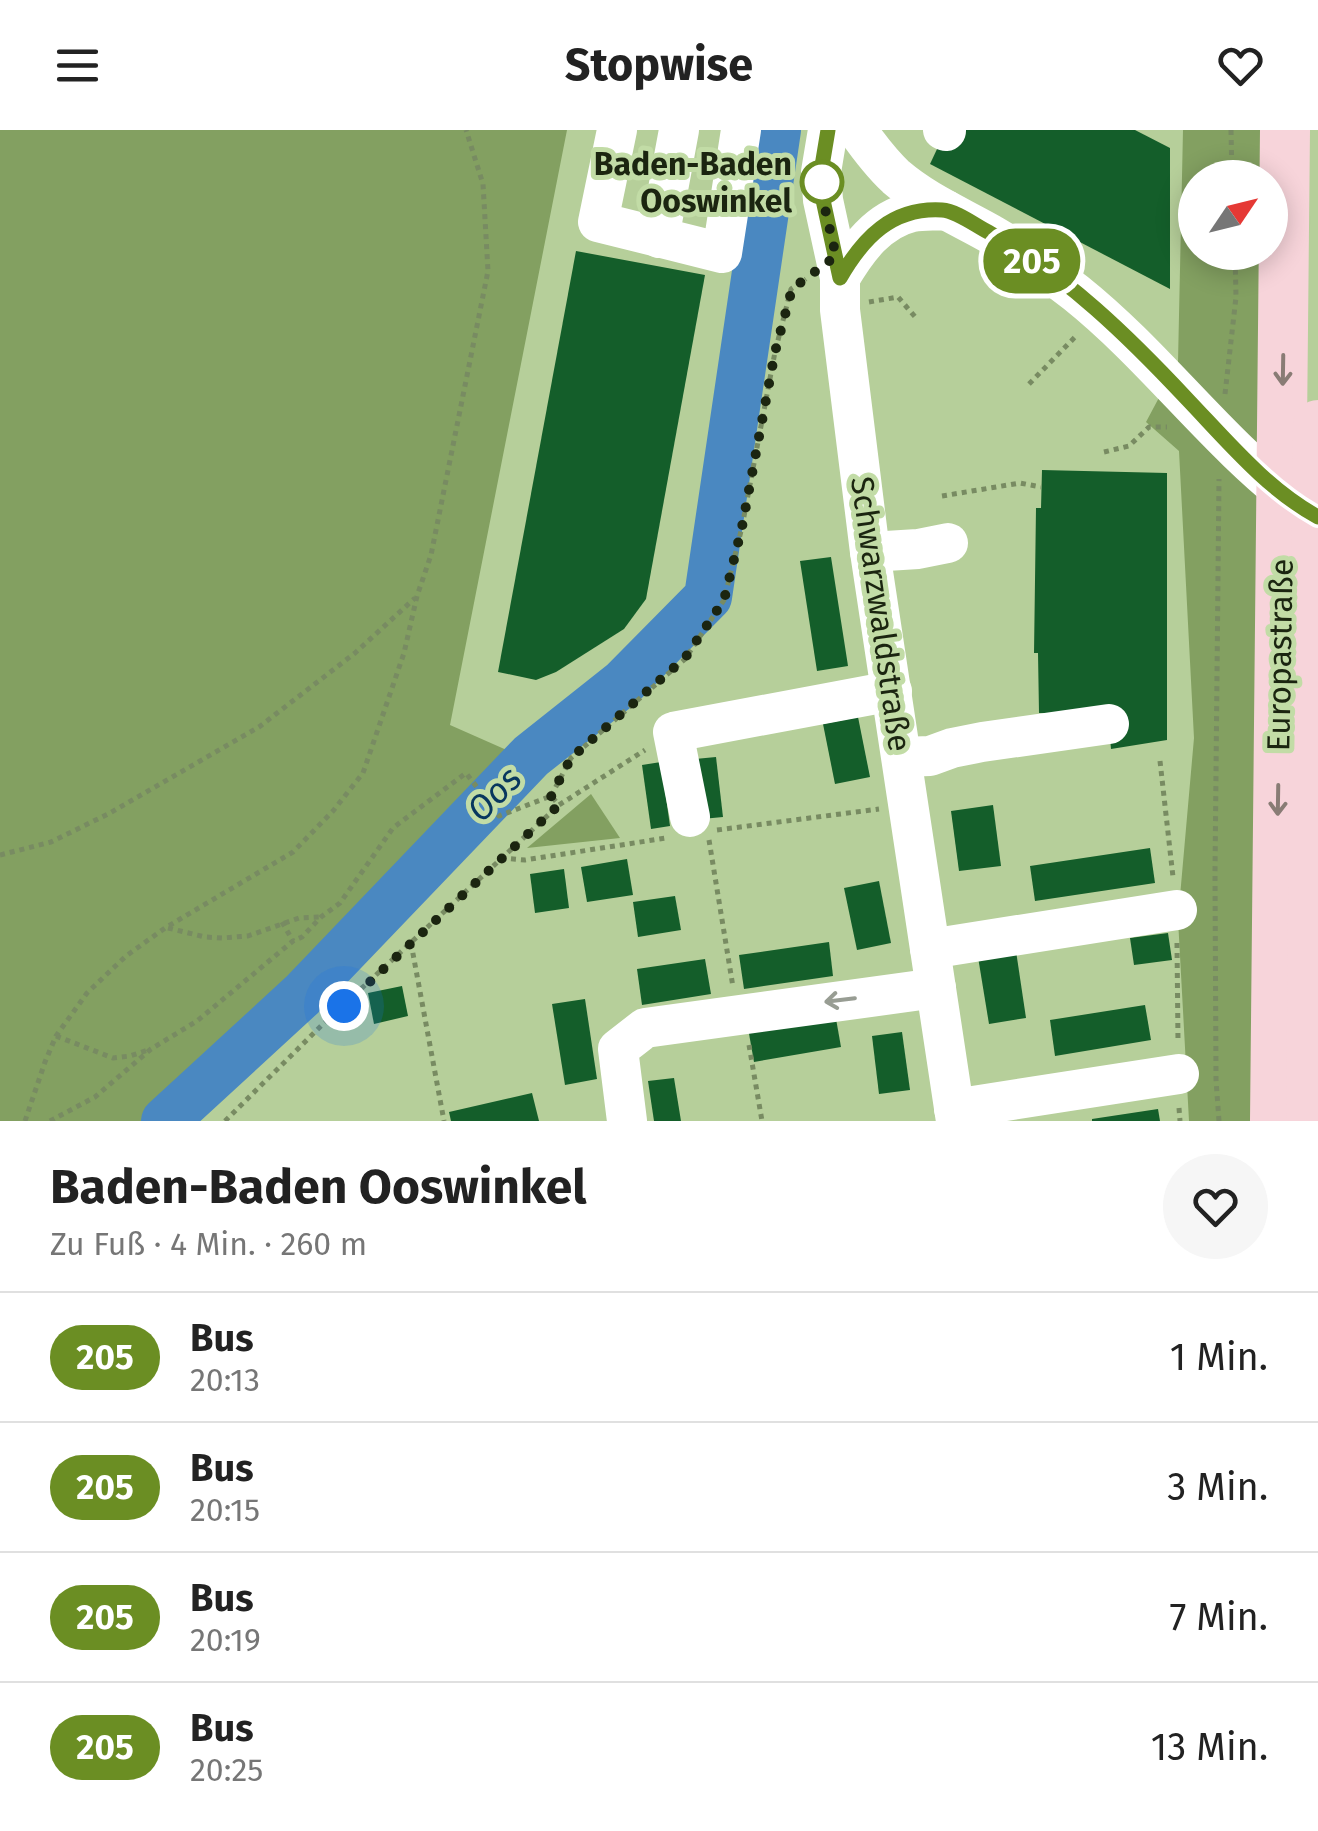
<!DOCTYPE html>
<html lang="de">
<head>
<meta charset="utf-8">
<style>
  body { margin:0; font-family:"Fira Sans",sans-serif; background:#f6f6f6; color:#222; height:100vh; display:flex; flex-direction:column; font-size:38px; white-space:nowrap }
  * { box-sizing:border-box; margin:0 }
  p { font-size:32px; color:#767676 }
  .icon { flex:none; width:55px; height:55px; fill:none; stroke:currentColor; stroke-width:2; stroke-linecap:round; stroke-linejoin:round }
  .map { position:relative; height:991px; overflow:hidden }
  .side { display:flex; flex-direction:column; background:#fff; flex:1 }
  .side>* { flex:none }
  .badge { padding:0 20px; border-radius:32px; font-size:35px; line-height:65px }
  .needle { width:65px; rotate:55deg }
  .tools { position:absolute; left:1178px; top:30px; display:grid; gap:20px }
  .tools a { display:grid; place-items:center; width:110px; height:110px; border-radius:50%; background:#fff; box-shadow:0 5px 25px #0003; font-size:50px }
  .you { position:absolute; width:50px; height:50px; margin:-25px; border:8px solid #fff; border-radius:50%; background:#1a73e8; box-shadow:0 0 0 15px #1a73e833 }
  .map>.badge { position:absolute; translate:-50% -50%; box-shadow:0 0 0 5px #fff }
  .round { display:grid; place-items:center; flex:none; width:105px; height:105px; border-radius:52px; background:#f6f6f6 }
  .overview { display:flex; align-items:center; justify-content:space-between; height:170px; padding:0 50px }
  h1 { font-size:48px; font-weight:700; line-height:75px }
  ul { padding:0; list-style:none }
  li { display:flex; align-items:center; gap:30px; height:130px; padding:0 50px; border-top:2px solid #e0e0e0 }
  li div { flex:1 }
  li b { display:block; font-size:38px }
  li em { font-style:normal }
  li .badge { min-width:110px; font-weight:700; text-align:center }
  header { display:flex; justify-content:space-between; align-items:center; height:130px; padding:0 50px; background:#fff; font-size:45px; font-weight:700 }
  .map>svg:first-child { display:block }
  .green { fill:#83a061 }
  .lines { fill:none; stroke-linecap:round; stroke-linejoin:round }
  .river { stroke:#4a88c1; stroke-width:48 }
  .building { fill:#145e2a }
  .path { stroke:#788b62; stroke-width:5; stroke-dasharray:5 5; stroke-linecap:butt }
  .minor { stroke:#fff; stroke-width:40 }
  .major { stroke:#f7d4da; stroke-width:50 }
  .oneway { stroke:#897c75 }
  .oneway2 { stroke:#989d93 }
  .line-casing { stroke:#fff; stroke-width:22 }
  .line { stroke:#6b8e23; stroke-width:15 }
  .walk { stroke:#1b2510; stroke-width:10; stroke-dasharray:0 18 }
  .stop-dot { fill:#fff; stroke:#6b8e23; stroke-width:5 }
  .labels { text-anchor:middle; stroke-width:10; stroke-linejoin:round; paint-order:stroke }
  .stop-label { font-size:32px; font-weight:bold; fill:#1b2510; stroke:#c2dca6; text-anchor:end }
  .street-label { font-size:32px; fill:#1b2510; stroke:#c2dca6 }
  .water-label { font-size:35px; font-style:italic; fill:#08375e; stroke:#c2dca6 }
</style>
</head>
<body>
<header><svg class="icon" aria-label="menu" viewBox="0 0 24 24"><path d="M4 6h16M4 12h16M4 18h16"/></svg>Stopwise<svg class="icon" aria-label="heart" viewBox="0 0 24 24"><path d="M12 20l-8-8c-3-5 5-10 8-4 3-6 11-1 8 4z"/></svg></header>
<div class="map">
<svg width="1318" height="991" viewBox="0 0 1318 991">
  <rect width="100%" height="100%" fill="#b6cf9a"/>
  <g class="green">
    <polygon points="0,0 567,0 450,595 518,625 244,908 143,991 0,991"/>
    <polygon points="1183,0 1260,0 1262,47 1195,48 1195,122 1267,123 1259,991 1189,991 1178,789 1194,608 1179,321 1146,292 1178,232"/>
    <polygon points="591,664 620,708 527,718"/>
  </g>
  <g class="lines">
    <polyline class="river" points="165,991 302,865 531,626 623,553 708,467 777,0"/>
  </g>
  <g class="building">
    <polygon points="946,0 1135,0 1170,18 1170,159 930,34"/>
    <polygon points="576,121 705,145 646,469 624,499 556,542 536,550 498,542"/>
    <polygon points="1042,340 1167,343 1167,610 1111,619 1108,585 1039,583 1038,523 1034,523 1036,378 1041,378"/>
    <polygon points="831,427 848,536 817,541 800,431"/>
    <polygon points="858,587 870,647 835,654 823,594"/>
    <polygon points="716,627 723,687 702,689 695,629"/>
    <polygon points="661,632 670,696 651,699 642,635"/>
    <polygon points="993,675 1001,736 959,741 951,681"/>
    <polygon points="1150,718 1155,753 1035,771 1030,736"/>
    <polygon points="627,729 633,765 587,772 581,737"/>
    <polygon points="564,739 569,778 535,783 530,744"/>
    <polygon points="879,751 891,813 857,820 844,758"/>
    <polygon points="675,766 681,800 638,807 633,772"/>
    <polygon points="1168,803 1172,830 1134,835 1130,808"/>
    <polygon points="829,812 833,846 744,859 739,825"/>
    <polygon points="1016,821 1026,888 989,894 978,827"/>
    <polygon points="705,829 711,864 642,875 637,839"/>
    <polygon points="402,856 408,886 374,894 368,863"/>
    <polygon points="585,869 597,949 565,955 552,874"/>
    <polygon points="1145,875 1151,910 1055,926 1050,890"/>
    <polygon points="835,883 841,917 754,932 748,898"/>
    <polygon points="902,902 910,960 879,964 872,906"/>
    <polygon points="674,948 681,991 654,991 648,951"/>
    <polygon points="532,963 539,991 451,991 449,982"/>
    <polygon points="1158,979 1160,991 1092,991 1092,989"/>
  </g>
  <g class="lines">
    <g class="path">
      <polyline points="1231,0 1232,48"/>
      <polyline points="869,172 898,167 917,189"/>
      <polyline points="1029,254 1076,206"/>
      <polyline points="1225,264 1236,167 1235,122"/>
      <polyline points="1104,322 1129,316 1149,297 1167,297"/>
      <polyline points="942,366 1020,353 1041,357"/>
      <polyline points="1160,631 1173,747"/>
      <polyline points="551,666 571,628 685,529 724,470 742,397 775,222 791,159 806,149"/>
      <polyline points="717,700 879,679"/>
      <polyline points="709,710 733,857"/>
      <polyline points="0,725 51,712 110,683 259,597 355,523 415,468"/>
      <polyline points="501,728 525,730 666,708"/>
      <polyline points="282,792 293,811"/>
      <polyline points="168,798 205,807 222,808 248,806 299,788 321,787"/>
      <polyline points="411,813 444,991"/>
      <polyline points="1177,813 1178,912"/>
      <polyline points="56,906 113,928 130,926 148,920"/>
      <polyline points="749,915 762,991"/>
      <polyline points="1179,978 1180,991"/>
      <polyline points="25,991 45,932 56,906 87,863 126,826 165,798 293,722 333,681 363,643 404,523 417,466 431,425 488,141 483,54 466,0"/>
      <polyline points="50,991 95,967 151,919 197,891 293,811 302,807 321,787 340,773 393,698 466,643 499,686 551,666 559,675"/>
      <polyline points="225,991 321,896 559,675 645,620"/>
      <polyline points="1219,991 1216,950 1215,743 1219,349"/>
    </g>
    <g class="minor">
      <polyline points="617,0 598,92 722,123 741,0"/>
      <polyline points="828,0 821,42 823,70 840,148 840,180 870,422 956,991"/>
      <path d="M857,0C869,17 881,33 896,47C925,72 961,87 994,106C1023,123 1050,143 1076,163C1156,227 1216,312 1298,374"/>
      <polyline points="943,0 946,1"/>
      <polyline points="659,108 679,0"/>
      <path d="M840,148C857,119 878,90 912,82C923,80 935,81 946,80"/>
      <polyline points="870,422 918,419 948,413"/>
      <polyline points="902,627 930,626 952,618 982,612 1109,594"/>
      <polyline points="690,687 673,602 892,561"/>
      <polyline points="930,819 1177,780"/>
      <polyline points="954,979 1179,944"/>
      <polyline points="627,991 618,919 645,898 936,858"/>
    </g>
    <g class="major">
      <polyline points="1275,991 1285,0"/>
      <polyline points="1311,991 1318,295"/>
    </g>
  </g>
  <defs><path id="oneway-shaft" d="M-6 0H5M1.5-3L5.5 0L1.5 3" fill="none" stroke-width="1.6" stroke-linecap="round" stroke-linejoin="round" transform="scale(2.5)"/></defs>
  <g class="oneway">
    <use href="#oneway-shaft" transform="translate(1283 240) rotate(91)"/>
    <use href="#oneway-shaft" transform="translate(1278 670) rotate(91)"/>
  </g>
  <use class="oneway2" href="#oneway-shaft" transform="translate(840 870) rotate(173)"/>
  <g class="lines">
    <defs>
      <path id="line" d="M828,0L821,42L823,70L840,148C863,108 892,77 942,80C957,81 976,96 990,103C1065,144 1130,208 1188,270C1228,312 1267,359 1318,387"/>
    </defs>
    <use href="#line" class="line-casing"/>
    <use href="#line" class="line"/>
    <polyline class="walk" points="344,876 559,675 551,666 571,628 685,528 724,470 742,397 775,222 792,159 836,126 823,70 822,52"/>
  </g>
  <circle class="stop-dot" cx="822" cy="52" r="20"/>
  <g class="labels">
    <g class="stop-label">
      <text x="792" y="45">Baden-Baden<tspan x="792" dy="37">Ooswinkel</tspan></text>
    </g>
    <g class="street-label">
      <text transform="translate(881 484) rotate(82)" y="11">Schwarzwaldstraße</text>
      <text transform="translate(1280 525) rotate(-89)" y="11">Europastraße</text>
    </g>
    <g class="water-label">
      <text transform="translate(494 664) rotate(-46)" y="12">Oos</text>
    </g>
  </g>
</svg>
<div class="tools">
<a><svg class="needle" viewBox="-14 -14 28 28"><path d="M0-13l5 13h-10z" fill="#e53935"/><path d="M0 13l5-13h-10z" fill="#767676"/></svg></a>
</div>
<div class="you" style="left:344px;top:876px"></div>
<b class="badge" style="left:1032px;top:131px;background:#6b8e23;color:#fff">205</b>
</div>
<section class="side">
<div class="overview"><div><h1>Baden-Baden Ooswinkel</h1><p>Zu Fuß · 4 Min. · 260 m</p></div><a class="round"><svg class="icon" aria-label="heart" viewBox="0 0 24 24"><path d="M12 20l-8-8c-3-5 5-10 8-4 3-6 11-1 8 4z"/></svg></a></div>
<ul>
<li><span class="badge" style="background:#6b8e23;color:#fff">205</span><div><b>Bus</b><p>20:13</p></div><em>1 Min.</em></li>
<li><span class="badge" style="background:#6b8e23;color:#fff">205</span><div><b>Bus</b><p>20:15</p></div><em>3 Min.</em></li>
<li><span class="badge" style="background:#6b8e23;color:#fff">205</span><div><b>Bus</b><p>20:19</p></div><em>7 Min.</em></li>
<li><span class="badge" style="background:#6b8e23;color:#fff">205</span><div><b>Bus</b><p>20:25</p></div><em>13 Min.</em></li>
</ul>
</section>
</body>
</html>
